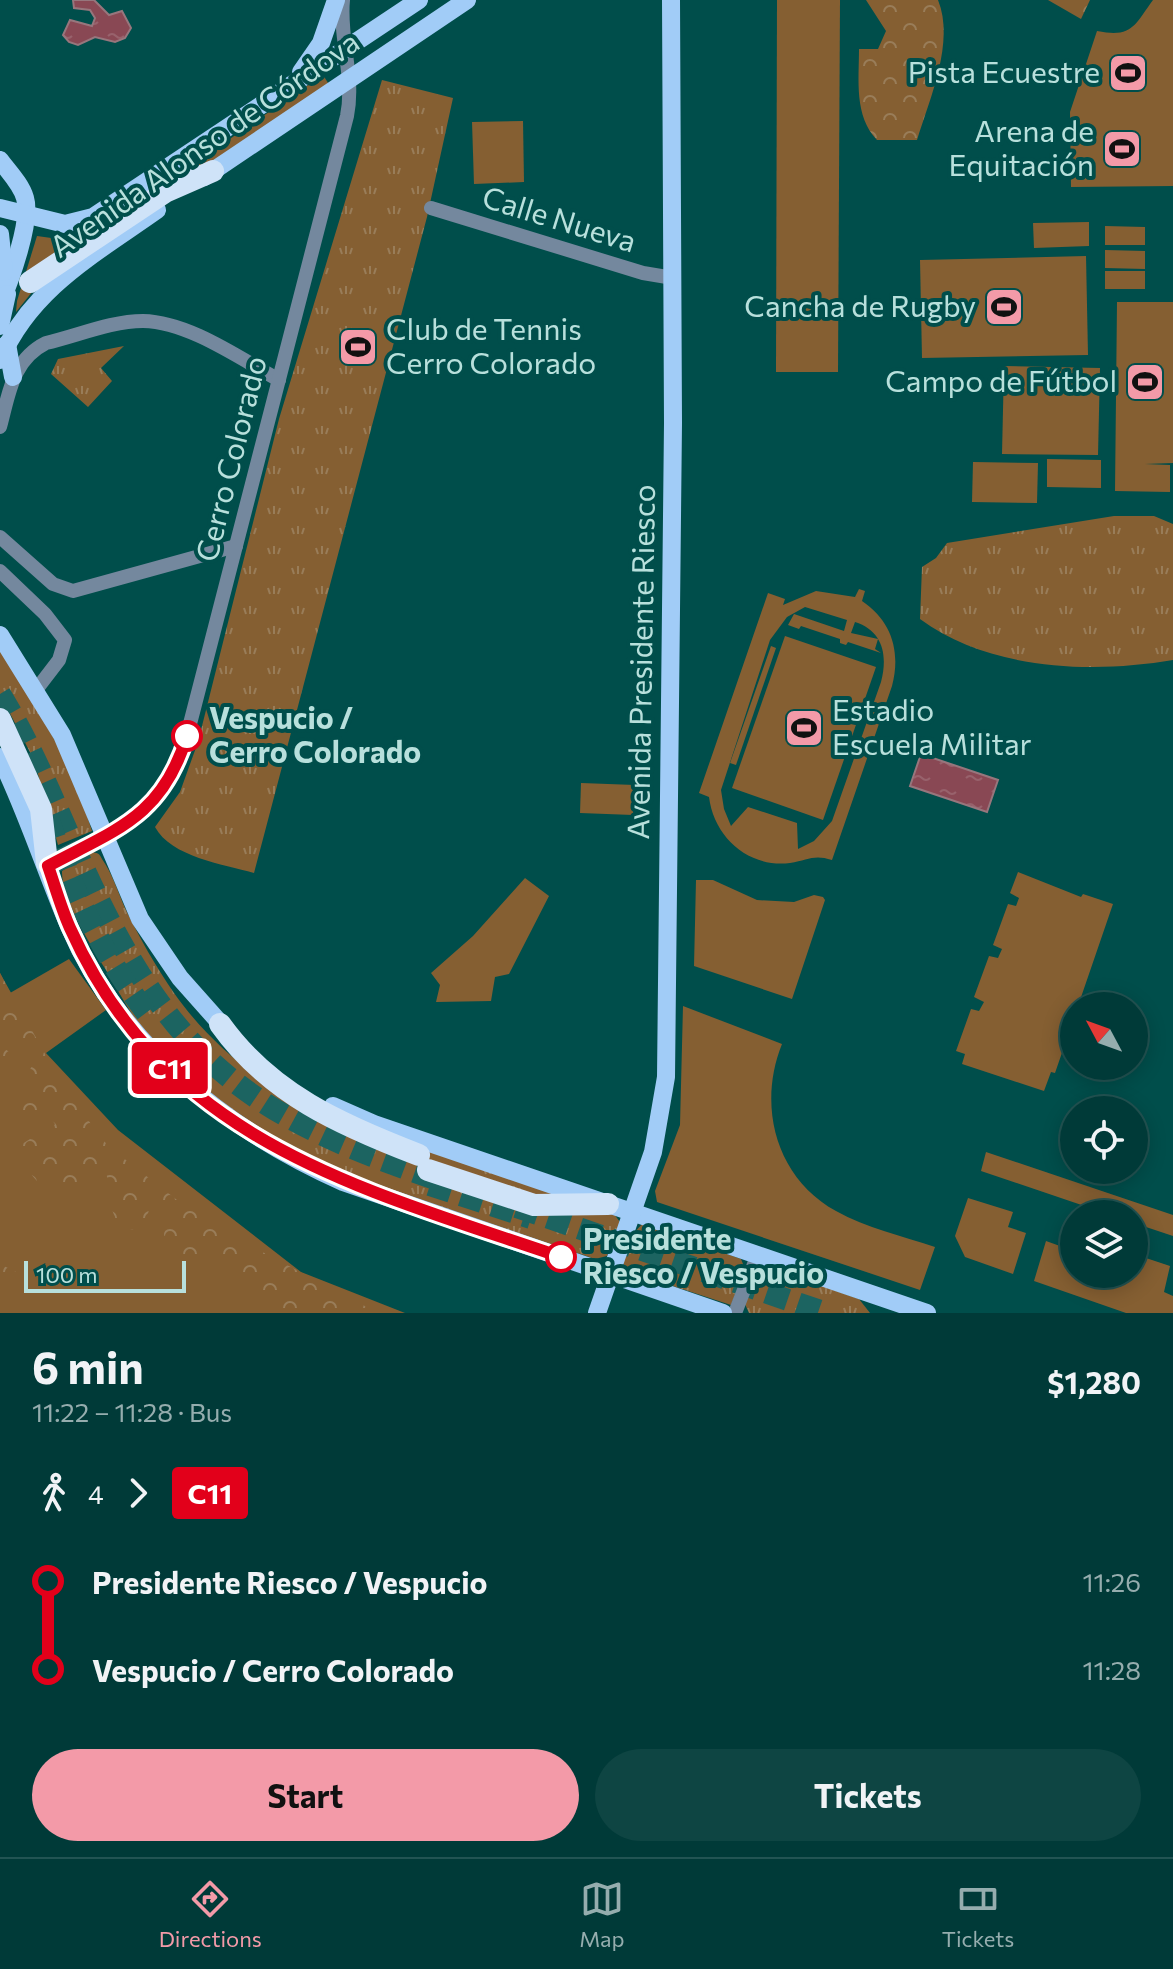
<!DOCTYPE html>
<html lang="en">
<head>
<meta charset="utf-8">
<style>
  body { margin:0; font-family:Commissioner,sans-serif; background:#0e4543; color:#f1f3f6; height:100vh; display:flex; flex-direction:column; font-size:30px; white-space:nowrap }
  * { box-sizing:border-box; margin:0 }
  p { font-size:26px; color:#95adae }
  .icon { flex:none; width:44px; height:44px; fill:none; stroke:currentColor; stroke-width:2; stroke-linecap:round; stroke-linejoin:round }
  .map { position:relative; height:1313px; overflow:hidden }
  .panel { display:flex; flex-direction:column; background:#003a38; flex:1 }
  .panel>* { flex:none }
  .badge { padding:0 16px; border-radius:6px; font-size:28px; line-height:52px }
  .needle { width:52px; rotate:311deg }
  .controls { position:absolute; left:1060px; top:992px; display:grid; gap:16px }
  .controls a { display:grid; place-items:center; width:88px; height:88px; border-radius:50%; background:#003a38; box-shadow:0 4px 20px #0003,0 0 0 2px #225453; font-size:40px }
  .scale { position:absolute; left:24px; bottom:20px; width:162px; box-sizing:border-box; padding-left:8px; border:4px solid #b8e0dc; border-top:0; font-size:22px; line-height:28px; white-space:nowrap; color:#b8e0dc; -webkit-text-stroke:6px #004e4b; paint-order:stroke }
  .map>.badge { position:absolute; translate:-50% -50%; box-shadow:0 0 0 4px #fff }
  .legs { display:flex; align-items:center; gap:12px; height:88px; padding:0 32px; font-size:26px }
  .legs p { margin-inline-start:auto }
  .head { display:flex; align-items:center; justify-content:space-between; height:136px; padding:0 32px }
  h1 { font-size:44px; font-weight:700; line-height:60px }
  .button { display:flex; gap:16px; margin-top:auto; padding:16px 32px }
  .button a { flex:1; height:92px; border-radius:48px; background:#f39aa8; color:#111; font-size:32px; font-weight:700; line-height:92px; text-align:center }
  .button a+a { background:#0e4543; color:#f1f3f6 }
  ul { padding:0 32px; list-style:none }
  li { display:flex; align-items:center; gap:28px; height:88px; font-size:30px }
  li i { display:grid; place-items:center; width:12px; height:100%; margin:0 10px; background:currentColor }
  li i::after { content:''; width:20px; height:20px; margin:-10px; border:6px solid; border-radius:50%; background:#003a38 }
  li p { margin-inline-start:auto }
  li:first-child i { background:linear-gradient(#0000 50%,currentColor 0) }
  li:last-child i { background:linear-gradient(currentColor 50%,#0000 0) }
  .tab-bar { display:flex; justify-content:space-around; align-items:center; height:112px; border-top:2px solid #225453; background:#003a38; font-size:22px; color:#95adae }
  .tab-bar a { display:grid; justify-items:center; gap:4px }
  .tab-bar .selected { color:#f39aa8 }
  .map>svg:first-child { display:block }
  .green { fill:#855f32; fill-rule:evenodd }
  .forest { fill:url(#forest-crowns) }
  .park { fill:url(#park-tufts) }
  .water { fill:url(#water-ripples); stroke:#97767d; stroke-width:2 }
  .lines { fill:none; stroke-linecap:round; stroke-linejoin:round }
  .highway-tunnel { stroke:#1c6461; stroke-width:22; stroke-dasharray:22 11; stroke-linecap:butt }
  .minor { stroke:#74889e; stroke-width:14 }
  .major { stroke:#a1ccf7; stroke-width:18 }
  .highway { stroke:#cfe3f8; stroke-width:22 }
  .line-1-casing { stroke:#fff; stroke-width:18 }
  .line-1 { stroke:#e2001a; stroke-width:12 }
  .stop-1-dot { fill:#fff; stroke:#e2001a; stroke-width:4 }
  .labels { text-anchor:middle; stroke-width:8; stroke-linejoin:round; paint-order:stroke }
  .poi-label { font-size:30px; fill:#b8e0dc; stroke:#004e4b; text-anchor:end }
  .street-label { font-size:30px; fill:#b8e0dc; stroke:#004e4b }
  .stop-label { font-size:30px; font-weight:bold; fill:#b8e0dc; stroke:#004e4b; text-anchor:start }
</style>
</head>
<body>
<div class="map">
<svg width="1173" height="1313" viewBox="0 0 1173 1313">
  <defs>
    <pattern id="forest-crowns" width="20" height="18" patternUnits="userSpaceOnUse" patternTransform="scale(2)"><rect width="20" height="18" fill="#855f32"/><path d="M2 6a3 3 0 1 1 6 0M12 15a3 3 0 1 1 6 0" fill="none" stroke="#997d59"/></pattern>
    <pattern id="park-tufts" width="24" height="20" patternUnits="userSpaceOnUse" patternTransform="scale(2)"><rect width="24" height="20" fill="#855f32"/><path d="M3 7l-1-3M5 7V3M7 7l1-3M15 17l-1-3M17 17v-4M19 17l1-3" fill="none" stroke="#997d59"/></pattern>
    <pattern id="water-ripples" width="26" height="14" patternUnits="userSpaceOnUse" patternTransform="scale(2)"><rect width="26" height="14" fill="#894854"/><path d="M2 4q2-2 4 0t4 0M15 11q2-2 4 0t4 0" fill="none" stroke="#98626c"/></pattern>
  </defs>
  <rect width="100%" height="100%" fill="#004e4b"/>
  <g class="green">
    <polygon points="777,0 840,0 838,372 776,372"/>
    <path d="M1153,0H1173V186L1071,187L1070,112L1097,31C1132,38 1134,26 1153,0Z"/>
    <polygon points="323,75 330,86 208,168 151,193"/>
    <polygon points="523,121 524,182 474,184 472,122"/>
    <polygon points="1089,222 1089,246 1034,248 1033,223"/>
    <polygon points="1105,226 1145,227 1145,245 1105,245"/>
    <polygon points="37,236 73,241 16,312 17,301"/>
    <polygon points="1105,250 1145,251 1145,269 1105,268"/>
    <polygon points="1086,256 1088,355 922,358 920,260"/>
    <rect x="1105" y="271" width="40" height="18"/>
    <polygon points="1117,302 1173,302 1173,463 1145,464 1170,465 1170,492 1115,491"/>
    <polygon points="1004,366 1100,368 1098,455 1002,454"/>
    <polygon points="1047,459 1101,460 1101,488 1047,487"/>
    <polygon points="973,462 1038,463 1037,503 972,502"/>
    <path d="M859,589L865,591L862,601C892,621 901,652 892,686L832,860C814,854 808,860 790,863C748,868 714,837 709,797L699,793L768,593L785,599L783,605L816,591L855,597ZM805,607L847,620L844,631L794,614L788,625L799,629L801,626L840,639V643L846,645L848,642L881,653L875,649L878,639L851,633L855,622C883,631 888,655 881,682L832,821L814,841L798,849L797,823L748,807L731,826L724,809L721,790L770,640L787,617Z"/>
    <polygon points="785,636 876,667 823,820 732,788"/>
    <polygon points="771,646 776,648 736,765 730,763"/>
    <polygon points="581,783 635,785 633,815 580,813"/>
    <polygon points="1018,872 1081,897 1083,894 1113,904 1078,1006 1074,1006 1074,1018 1055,1073 1051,1072 1044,1091 962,1064 965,1054 956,1051 971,1009 979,1011 984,1002 974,997 989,956 998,958 1002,949 993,945 1008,904 1016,906 1019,898 1010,893"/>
    <polygon points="525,878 549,896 509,974 495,977 491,1001 436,1002 440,985 431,973 473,936"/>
    <polygon points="696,880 713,880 757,900 794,902 814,895 823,897 825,900 792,999 694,966"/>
    <polygon points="69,959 106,1010 46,1053 118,1130 301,1272 405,1313 0,1313 0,973 10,993"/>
    <path d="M683,1006L782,1044C757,1106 776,1178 836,1211C866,1228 903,1236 935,1247L920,1290L657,1202L655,1191L680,1125Z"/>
    <polygon points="986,1152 1173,1215 1173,1236 1134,1223 1134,1214 1108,1214 981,1171"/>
    <polygon points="968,1198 1013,1212 1008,1227 1026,1233 1013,1274 965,1257 955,1236"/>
    <polygon points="1069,1231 1074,1233 1074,1274 1134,1274 1134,1254 1170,1266 1164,1292 1173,1296 1173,1313 1126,1313 1034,1281 1046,1241 1060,1246"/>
  </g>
  <g class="forest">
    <path d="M866,0H938C955,42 930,98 917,140H877C854,116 859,80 859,49H878L886,31Z"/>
    <polygon points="1048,0 1090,0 1081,19"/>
    <path d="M0,973L49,1061C25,1055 21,1042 0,1037Z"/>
    <path d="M1,1046C14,1055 20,1059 15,1076L0,1085Z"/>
    <polygon points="32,1065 68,1094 108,1146 177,1200 232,1236 378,1313 277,1312 234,1280 224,1264 187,1256 166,1243 164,1234 168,1217 157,1206 150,1208 141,1231 119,1227 110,1205 117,1191 107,1177 106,1169 98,1165 87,1177 68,1186 60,1182 43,1188 17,1158 19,1146 30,1139 45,1140 55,1124 43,1108 16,1119 19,1107 36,1082 28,1075"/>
    <polygon points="0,1264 18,1273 23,1284 16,1292 0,1281"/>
  </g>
  <g class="park">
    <path d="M382,80L453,98L427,217L254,873C223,864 171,857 155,827L180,792L198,742L279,419Z"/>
    <polygon points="124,346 101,368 112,381 88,407 51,374 58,359"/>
    <path d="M1114,516H1154L1173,524V660C1091,674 989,670 920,619L922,567L936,558L947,543Z"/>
    <polygon points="0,645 72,770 92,831 58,845 34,760 0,694"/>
    <path d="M93,852C99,854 99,853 102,859C112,873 118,892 125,908C139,937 156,967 174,993C234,1078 324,1122 417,1159L423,1147L564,1195C516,1205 469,1181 425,1165L422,1177C459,1190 498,1208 538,1211C564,1213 588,1208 614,1214L620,1222L607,1256L595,1259C442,1204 254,1174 148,1037C132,1017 119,992 106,970C92,948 61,897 62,871Z"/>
    <path d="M643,1224L741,1259L745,1269L731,1305L624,1270C621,1257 632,1231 643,1224Z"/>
    <polygon points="765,1266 859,1299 870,1313 749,1313 745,1304 758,1271"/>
  </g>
  <g class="water">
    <polygon points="73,0 94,0 109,15 122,11 131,28 125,38 115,42 95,37 78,45 69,42 63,35 70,20 92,26 95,18 90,10 74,8"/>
    <polygon points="921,754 998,780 987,812 910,786"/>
  </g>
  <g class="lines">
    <g class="highway-tunnel">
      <path d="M0,694C38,756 61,821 92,886C179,1069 259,1120 447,1183"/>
      <path d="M48,817C72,891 102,955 149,1016"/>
      <polyline points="430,1185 531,1218"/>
      <polyline points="517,1207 826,1313"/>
    </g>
    <g class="minor">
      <polyline points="431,208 643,273 673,278"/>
      <path d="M0,427C9,394 12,360 46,343C77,336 111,321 143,321C189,322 239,358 279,380"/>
      <polyline points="0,537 53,584 73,591 236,546"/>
      <polyline points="0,571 45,614 65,640 59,660 36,690"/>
      <path d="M48,866C108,834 160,816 184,747L347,116C355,77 339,39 343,0"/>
      <polyline points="735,1313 758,1254"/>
    </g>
    <g class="major">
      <polyline points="301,72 321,43 336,0"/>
      <path d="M0,160C8,171 21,184 25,198C32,221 10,281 0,304"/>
      <polyline points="204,177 467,0"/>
      <polyline points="0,208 65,224 93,217 419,0"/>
      <polyline points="0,234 4,272"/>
      <polyline points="0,326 7,294"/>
      <polyline points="7,344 13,377"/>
      <path d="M0,360C31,288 95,254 157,210"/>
      <polyline points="0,635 62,735 140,919 180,978 228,1032"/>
      <path d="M0,757C27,812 45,870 69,926C120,1046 228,1131 343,1182L723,1313"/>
      <polyline points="333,1106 374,1124 927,1313"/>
      <polyline points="597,1313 653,1152 666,1077 673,423 671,0"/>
    </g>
    <g class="highway">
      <polyline points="30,282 165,192 213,171"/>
      <polyline points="0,719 41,809 47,863"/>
      <path d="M220,1024C270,1094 341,1125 419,1155"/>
      <polyline points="428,1170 534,1205 608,1204"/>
    </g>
  </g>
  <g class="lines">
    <defs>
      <path id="line-1" d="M187,736C162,817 117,829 48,866C55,886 61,908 70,928C166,1142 360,1188 561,1257"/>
    </defs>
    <use href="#line-1" class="line-1-casing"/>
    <use href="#line-1" class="line-1"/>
  </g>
  <defs>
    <symbol id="stadium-square" viewBox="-11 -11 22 22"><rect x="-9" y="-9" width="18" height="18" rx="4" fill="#f39aa8" stroke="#004e4b"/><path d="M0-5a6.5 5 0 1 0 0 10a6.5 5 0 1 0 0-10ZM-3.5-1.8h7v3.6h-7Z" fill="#111"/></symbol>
  </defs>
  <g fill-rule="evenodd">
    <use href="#stadium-square" x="1106" y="51" width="44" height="44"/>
    <use href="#stadium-square" x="1100" y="127" width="44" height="44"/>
    <use href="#stadium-square" x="982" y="285" width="44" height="44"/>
    <use href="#stadium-square" x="336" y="325" width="44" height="44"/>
    <use href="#stadium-square" x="1123" y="360" width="44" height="44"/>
    <use href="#stadium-square" x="782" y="706" width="44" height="44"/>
  </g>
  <g class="stop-1-dot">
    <circle cx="187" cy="736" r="14"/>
    <circle cx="561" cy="1257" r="14"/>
  </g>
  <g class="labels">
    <g class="poi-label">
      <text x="1100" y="83">Pista Ecuestre</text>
      <text x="1094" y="142">Arena de<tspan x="1094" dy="34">Equitación</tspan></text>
      <text x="976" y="317">Cancha de Rugby</text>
      <text x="386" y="340" text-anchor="start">Club de Tennis<tspan x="386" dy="34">Cerro Colorado</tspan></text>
      <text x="1117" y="392">Campo de Fútbol</text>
      <text x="832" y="721" text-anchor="start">Estadio<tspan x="832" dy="34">Escuela Militar</tspan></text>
    </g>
    <g class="street-label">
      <text transform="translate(205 145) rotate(-35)" y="10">Avenida Alonso de Córdova</text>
      <text transform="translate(559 220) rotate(17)" y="10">Calle Nueva</text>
      <text transform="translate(232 459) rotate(-76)" y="10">Cerro Colorado</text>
      <text transform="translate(642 662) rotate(-89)" y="10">Avenida Presidente Riesco</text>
    </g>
    <g class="stop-label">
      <text x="209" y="729">Vespucio /<tspan x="209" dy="34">Cerro Colorado</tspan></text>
      <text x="583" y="1250">Presidente<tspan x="583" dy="34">Riesco / Vespucio</tspan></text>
    </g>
  </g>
</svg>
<div class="controls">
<a><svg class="needle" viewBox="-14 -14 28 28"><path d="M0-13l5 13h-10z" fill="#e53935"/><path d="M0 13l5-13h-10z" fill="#95adae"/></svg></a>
<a><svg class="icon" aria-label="locate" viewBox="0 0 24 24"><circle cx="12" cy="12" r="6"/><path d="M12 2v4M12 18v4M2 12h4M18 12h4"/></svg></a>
<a><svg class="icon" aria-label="layers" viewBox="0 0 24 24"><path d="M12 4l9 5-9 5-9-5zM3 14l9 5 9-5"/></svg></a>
</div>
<div class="scale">100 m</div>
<b class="badge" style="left:170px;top:1068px;background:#e2001a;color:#fff">C11</b>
</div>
<section class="panel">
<div class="head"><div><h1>6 min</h1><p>11:22 – 11:28 · Bus</p></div><b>$1,280</b></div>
<div class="legs"><svg class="icon" aria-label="walk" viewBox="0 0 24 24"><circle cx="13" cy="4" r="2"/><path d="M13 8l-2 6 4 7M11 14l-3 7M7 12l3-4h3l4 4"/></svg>4<svg class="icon" aria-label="forward" viewBox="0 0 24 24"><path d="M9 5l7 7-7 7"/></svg><b class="badge" style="background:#e2001a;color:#fff">C11</b></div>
<ul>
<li><i style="color:#e2001a"></i><b>Presidente Riesco / Vespucio</b><p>11:26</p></li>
<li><i style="color:#e2001a"></i><b>Vespucio / Cerro Colorado</b><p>11:28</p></li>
</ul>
<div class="button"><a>Start</a><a>Tickets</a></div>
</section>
<nav class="tab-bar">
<a class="selected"><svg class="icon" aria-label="directions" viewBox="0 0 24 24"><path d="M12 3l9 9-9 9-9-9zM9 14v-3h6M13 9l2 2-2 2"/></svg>Directions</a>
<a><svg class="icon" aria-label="map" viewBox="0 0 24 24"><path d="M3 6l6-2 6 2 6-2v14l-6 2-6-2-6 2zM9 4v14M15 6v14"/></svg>Map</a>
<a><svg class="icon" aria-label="tickets" viewBox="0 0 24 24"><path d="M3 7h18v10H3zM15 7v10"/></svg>Tickets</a>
</nav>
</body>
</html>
